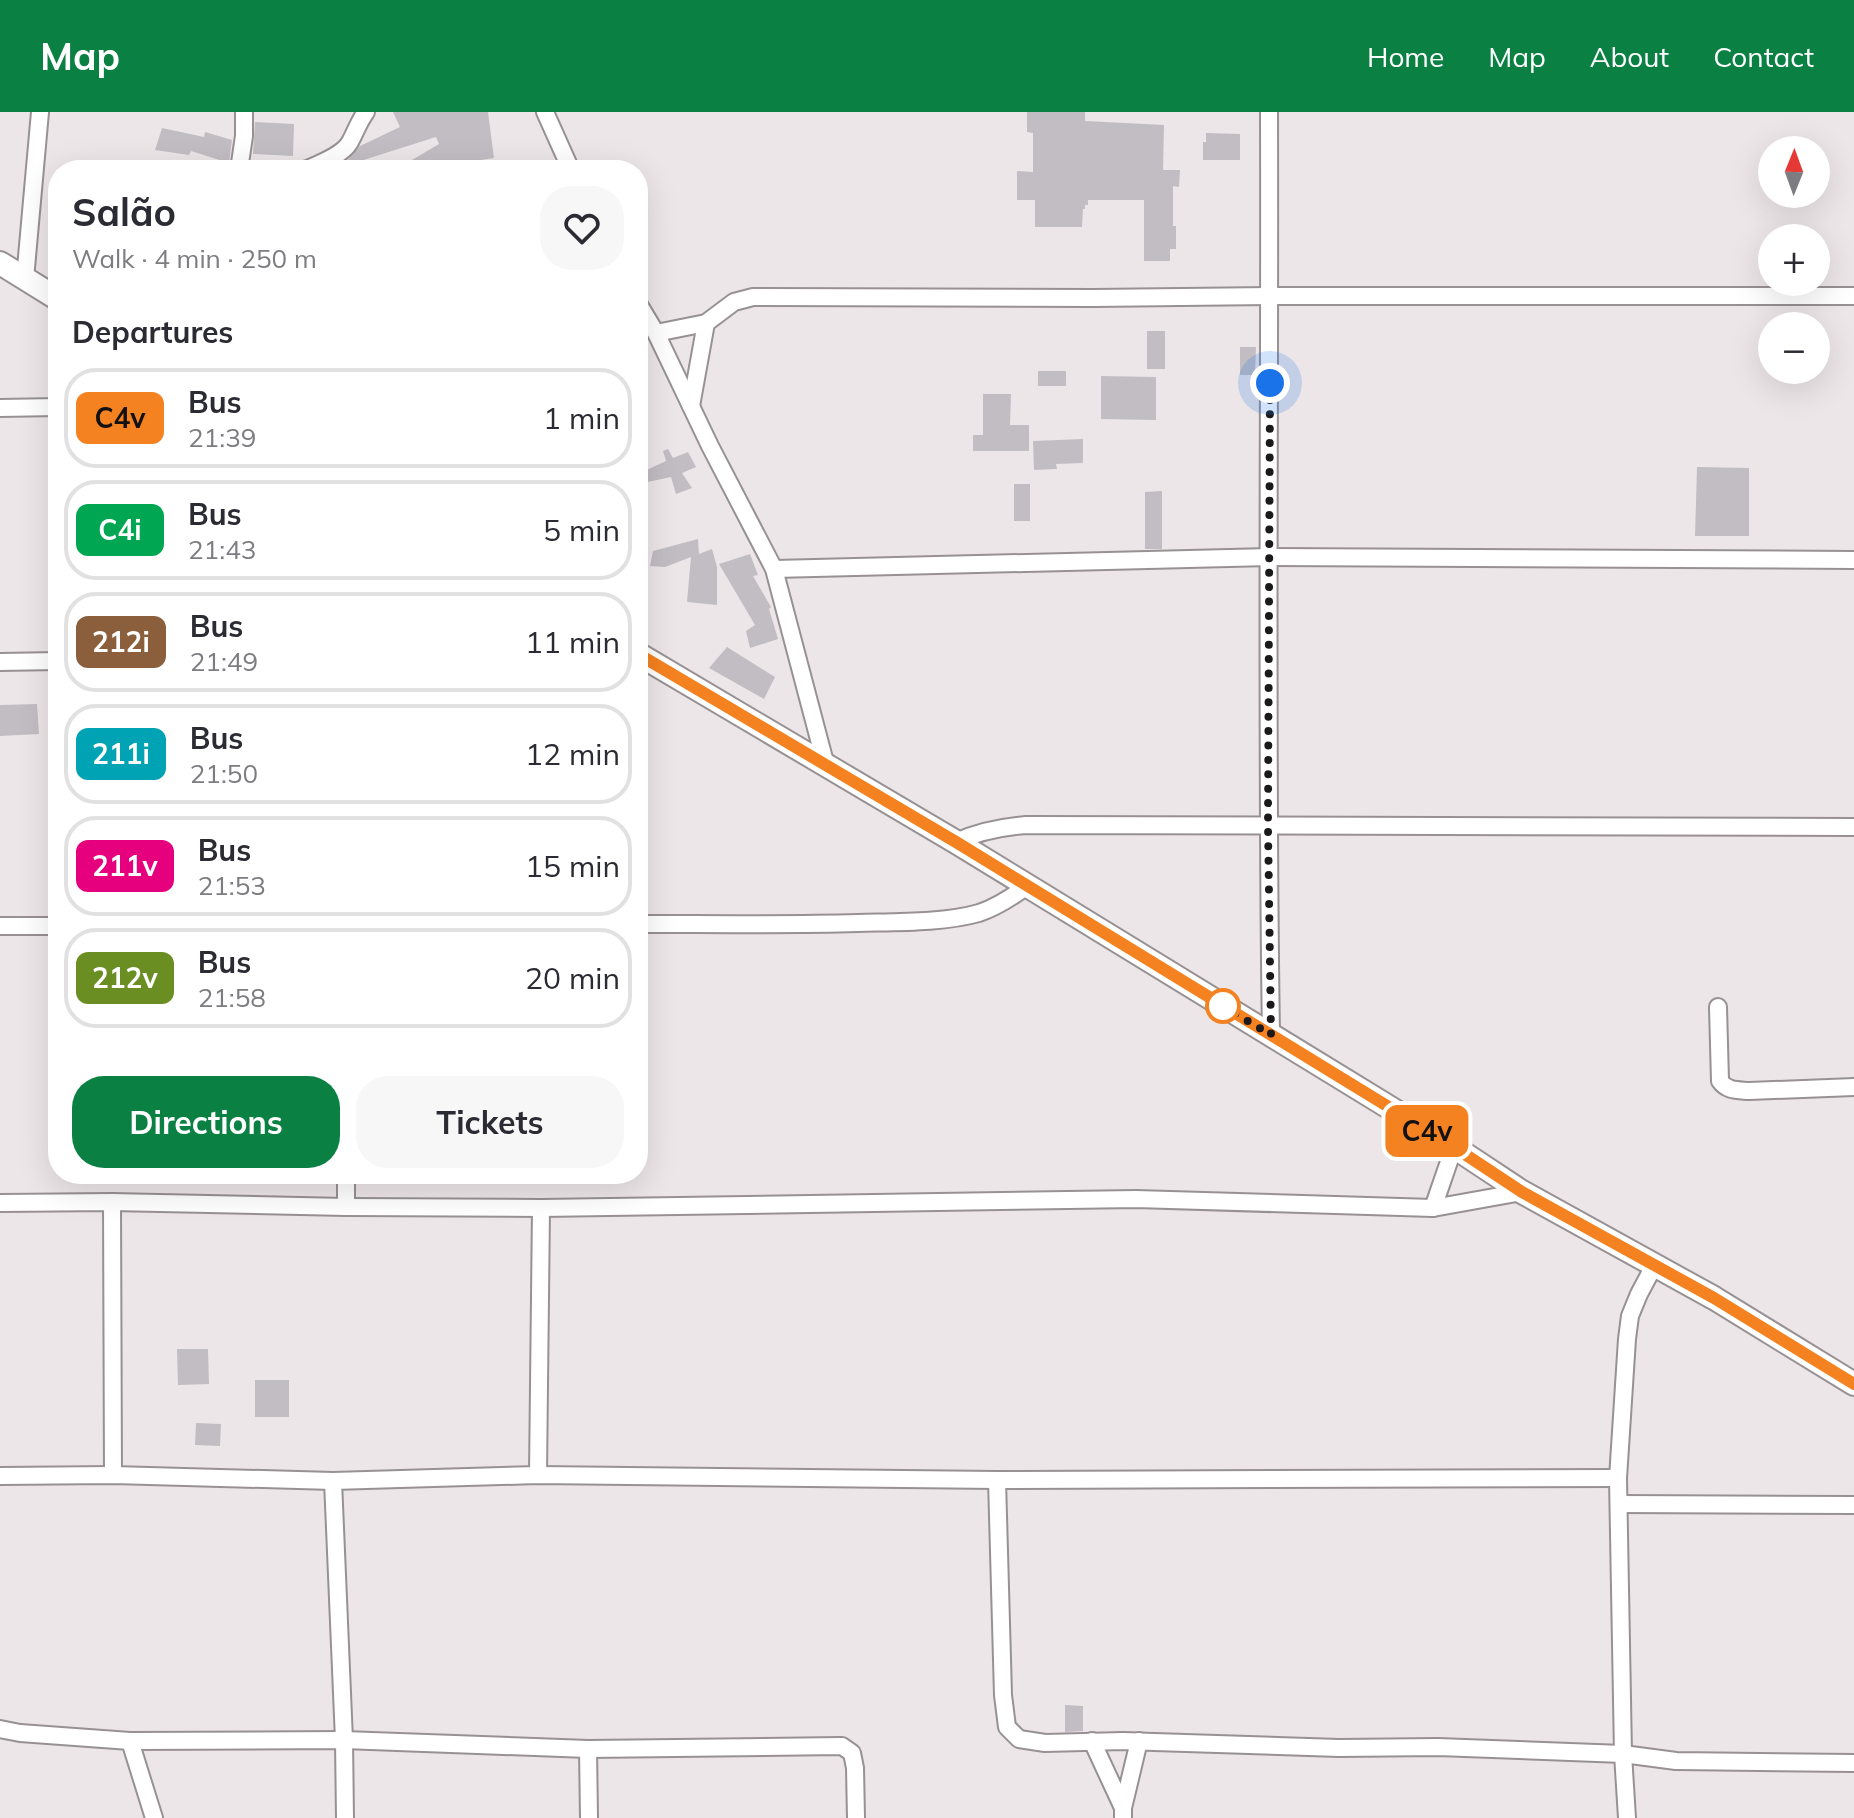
<!DOCTYPE html>
<html lang="en">
<head>
<meta charset="utf-8">
<style>
  body { margin:0; font-family:Mulish,sans-serif; background:#f7f7f7; color:#2b2b33; height:100vh; display:flex; flex-direction:column; font-size:30px; white-space:nowrap }
  * { box-sizing:border-box; margin:0 }
  p { font-size:26px; color:#7c7c81 }
  .icon { flex:none; width:44px; height:44px; fill:none; stroke:currentColor; stroke-width:2; stroke-linecap:round; stroke-linejoin:round }
  .map { position:relative; flex:1; overflow:hidden }
  .side { position:absolute; left:48px; top:48px; width:600px; height:1024px; display:flex; flex-direction:column; background:#fff; border-radius:32px; box-shadow:0 8px 32px #0002 }
  .side>* { flex:none }
  .badge { padding:0 16px; border-radius:12px; font-size:28px; line-height:52px }
  .needle { width:52px; rotate:1deg }
  .fabs { position:absolute; left:1758px; top:24px; display:grid; gap:16px }
  .fabs a { display:grid; place-items:center; width:72px; height:72px; border-radius:50%; background:#fff; box-shadow:0 8px 32px #0002; font-size:40px }
  .you { position:absolute; width:40px; height:40px; margin:-20px; border:6px solid #fff; border-radius:50%; background:#1a73e8; box-shadow:0 0 0 12px #1a73e833 }
  .map>.badge { position:absolute; translate:-50% -50%; box-shadow:0 0 0 4px #fff }
  h2 { padding:0 24px; font-size:30px; line-height:72px }
  .round { display:grid; place-items:center; flex:none; width:84px; height:84px; border-radius:32px; background:#f7f7f7 }
  .overview { display:flex; align-items:center; justify-content:space-between; height:136px; padding:0 24px }
  h1 { font-size:38px; font-weight:700; line-height:60px }
  .button { display:flex; gap:16px; margin-top:auto; padding:16px 24px }
  .button a { flex:1; height:92px; border-radius:32px; background:#0b8043; color:#fff; font-size:32px; font-weight:700; line-height:92px; text-align:center }
  .button a+a { background:#f7f7f7; color:#2b2b33 }
  ul { padding:0; list-style:none }
  li { display:flex; align-items:center; gap:24px; height:100px; margin:0 16px 12px; padding:0 8px; border:4px solid #e1e1e2; border-radius:32px }
  li div { flex:1 }
  li b { display:block; font-size:30px }
  li em { font-style:normal }
  li .badge { min-width:88px; font-weight:700; text-align:center }
  header { display:flex; align-items:center; gap:48px; box-sizing:border-box; height:112px; padding:0 40px; background:#0b8043; color:#fff }
  header strong { font-size:38px }
  nav { display:flex; gap:44px; margin-inline-start:auto; font-size:28px }
  .map>svg:first-child { display:block }
  .building { fill:#c2bdc2 }
  .lines { fill:none; stroke-linecap:round; stroke-linejoin:round }
  .minor-casing { stroke:#989193; stroke-width:20 }
  .secondary-casing { stroke:#989193; stroke-width:26 }
  .minor { stroke:#fff; stroke-width:16 }
  .secondary { stroke:#fff; stroke-width:22 }
  .line-casing { stroke:#fff; stroke-width:18 }
  .line { stroke:#f58220; stroke-width:12 }
  .walk { stroke:#1c191a; stroke-width:8; stroke-dasharray:0 14.4 }
  .stop-dot { fill:#fff; stroke:#f58220; stroke-width:4 }
</style>
</head>
<body>
<header>
<strong>Map</strong>
<nav><a>Home</a><a>Map</a><a>About</a><a>Contact</a></nav>
</header>
<div class="map">
<svg width="1854" height="1706" viewBox="0 0 1854 1706">
  <rect width="100%" height="100%" fill="#ede6e8"/>
  <g class="building">
    <polygon points="393,0 488,0 494,46 415,58 395,58 439,32 436,25 332,58 349,47 360,34 400,15"/>
    <polygon points="1027,0 1085,0 1085,9 1164,13 1163,58 1180,58 1179,75 1173,74 1173,114 1176,114 1176,137 1170,137 1170,149 1144,149 1144,88 1088,88 1088,93 1085,93 1085,97 1083,97 1082,115 1035,115 1035,88 1017,88 1017,59 1033,60 1033,21 1027,20"/>
    <polygon points="255,10 294,12 293,44 253,42"/>
    <polygon points="162,16 204,25 205,20 232,28 229,51 191,39 189,43 155,38"/>
    <polygon points="1206,21 1240,22 1240,48 1203,48 1203,30 1206,30"/>
    <rect x="1147" y="219" width="18" height="38"/>
    <polygon points="1240,235 1256,235 1255,263 1240,263"/>
    <rect x="1038" y="259" width="28" height="15"/>
    <polygon points="1101,264 1156,265 1156,308 1101,307"/>
    <polygon points="983,282 1011,282 1010,313 1029,313 1029,339 973,339 973,323 983,323"/>
    <polygon points="1083,327 1083,351 1056,352 1057,357 1034,358 1033,329"/>
    <polygon points="668,337 673,346 688,340 696,355 682,361 692,376 676,382 671,365 638,372 638,362 666,349 663,339"/>
    <polygon points="1697,355 1749,356 1749,424 1695,424"/>
    <rect x="1014" y="372" width="16" height="37"/>
    <polygon points="1162,379 1162,437 1145,437 1145,380"/>
    <polygon points="698,427 699,442 712,437 717,455 717,493 687,490 691,445 665,455 650,454 653,439"/>
    <polygon points="750,442 758,463 753,464 771,495 769,497 778,527 750,536 746,519 755,513 719,452"/>
    <polygon points="727,535 775,565 764,587 709,556"/>
    <polygon points="37,592 39,622 0,624 0,593"/>
    <polygon points="177,1237 208,1237 209,1272 178,1273"/>
    <rect x="255" y="1268" width="34" height="37"/>
    <polygon points="196,1311 221,1312 220,1334 195,1333"/>
    <polygon points="1065,1593 1083,1594 1083,1619 1065,1620"/>
  </g>
  <g class="lines">
    <defs>
      <g id="minor">
        <polyline points="545,0 571,58"/>
        <path d="M1269,0C1270,308 1266,615 1271,923"/>
        <polyline points="239,58 244,24 244,0"/>
        <path d="M305,58C319,52 343,43 350,30C356,19 359,9 366,0"/>
        <polyline points="25,167 40,0"/>
        <polyline points="638,191 656,221 710,334 774,457 826,654"/>
        <polyline points="656,221 706,211 734,190 753,185 1093,186 1270,184 1854,184"/>
        <polyline points="691,294 706,211"/>
        <polyline points="0,296 58,295"/>
        <polyline points="774,457 1270,445 1854,448"/>
        <polyline points="0,550 58,549"/>
        <path d="M956,730C979,719 1001,715 1026,713L1854,715"/>
        <path d="M638,812C711,812 785,813 858,811C895,810 944,811 979,801C997,795 1012,785 1027,774"/>
        <polyline points="0,814 58,814"/>
        <path d="M1718,895L1720,969C1727,979 1737,978 1749,979L1854,975"/>
        <polyline points="346,1062 346,1095"/>
        <polyline points="112,1090 113,1363"/>
        <polyline points="0,1091 112,1090 346,1095 541,1096 1136,1087 1433,1096 1522,1080"/>
        <polyline points="1433,1096 1454,1035"/>
        <polyline points="538,1363 541,1096"/>
        <polyline points="0,1364 113,1363 333,1369 538,1363 997,1368 1618,1366"/>
        <polyline points="997,1368 1003,1583 1007,1615 1019,1627 1045,1631 1123,1629 1339,1636 1438,1635 1623,1642 1676,1649 1854,1651"/>
        <polyline points="333,1369 344,1628 345,1706"/>
        <polyline points="1619,1392 1854,1393"/>
        <polyline points="0,1617 20,1621 130,1629 344,1628 588,1637 842,1634 852,1641 855,1656 856,1706"/>
        <polyline points="130,1629 154,1706"/>
        <polyline points="1092,1629 1123,1696"/>
        <polyline points="588,1637 589,1706"/>
        <polyline points="1123,1706 1123,1696 1139,1629"/>
        <polyline points="1627,1706 1623,1642 1618,1366 1627,1227 1630,1204 1639,1182 1655,1152"/>
      </g>
      <g id="secondary">
        <polyline points="0,151 58,187"/>
        <polyline points="638,542 956,730 1454,1035 1522,1080 1714,1186 1854,1272"/>
      </g>
    </defs>
    <use href="#minor" class="minor-casing"/>
    <use href="#secondary" class="secondary-casing"/>
    <use href="#minor" class="minor"/>
    <use href="#secondary" class="secondary"/>
  </g>
  <g class="lines">
    <defs>
      <polyline id="line" points="638,542 956,730 1454,1035 1522,1080 1714,1186 1854,1272"/>
    </defs>
    <use href="#line" class="line-casing"/>
    <use href="#line" class="line"/>
    <polyline class="walk" points="1223,894 1271,923 1268,713 1270,271"/>
  </g>
  <circle class="stop-dot" cx="1223" cy="894" r="16"/>
</svg>
<div class="fabs">
<a><svg class="needle" viewBox="-14 -14 28 28"><path d="M0-13l5 13h-10z" fill="#e53935"/><path d="M0 13l5-13h-10z" fill="#7c7c81"/></svg></a>
<a>+</a>
<a>−</a>
</div>
<div class="you" style="left:1270px;top:271px"></div>
<b class="badge" style="left:1427px;top:1019px;background:#f58220;color:#111">C4v</b>
<section class="side">
<div class="overview"><div><h1>Salão</h1><p>Walk · 4 min · 250 m</p></div><a class="round"><svg class="icon" aria-label="heart" viewBox="0 0 24 24"><path d="M12 20l-8-8c-3-5 5-10 8-4 3-6 11-1 8 4z"/></svg></a></div>
<h2>Departures</h2>
<ul>
<li><span class="badge" style="background:#f58220;color:#111">C4v</span><div><b>Bus</b><p>21:39</p></div><em>1 min</em></li>
<li><span class="badge" style="background:#00a651;color:#fff">C4i</span><div><b>Bus</b><p>21:43</p></div><em>5 min</em></li>
<li><span class="badge" style="background:#8b5e3c;color:#fff">212i</span><div><b>Bus</b><p>21:49</p></div><em>11 min</em></li>
<li><span class="badge" style="background:#00a3b4;color:#fff">211i</span><div><b>Bus</b><p>21:50</p></div><em>12 min</em></li>
<li><span class="badge" style="background:#e6007e;color:#fff">211v</span><div><b>Bus</b><p>21:53</p></div><em>15 min</em></li>
<li><span class="badge" style="background:#6b8e23;color:#fff">212v</span><div><b>Bus</b><p>21:58</p></div><em>20 min</em></li>
</ul>
<div class="button"><a>Directions</a><a>Tickets</a></div>
</section>
</div>
</body>
</html>
